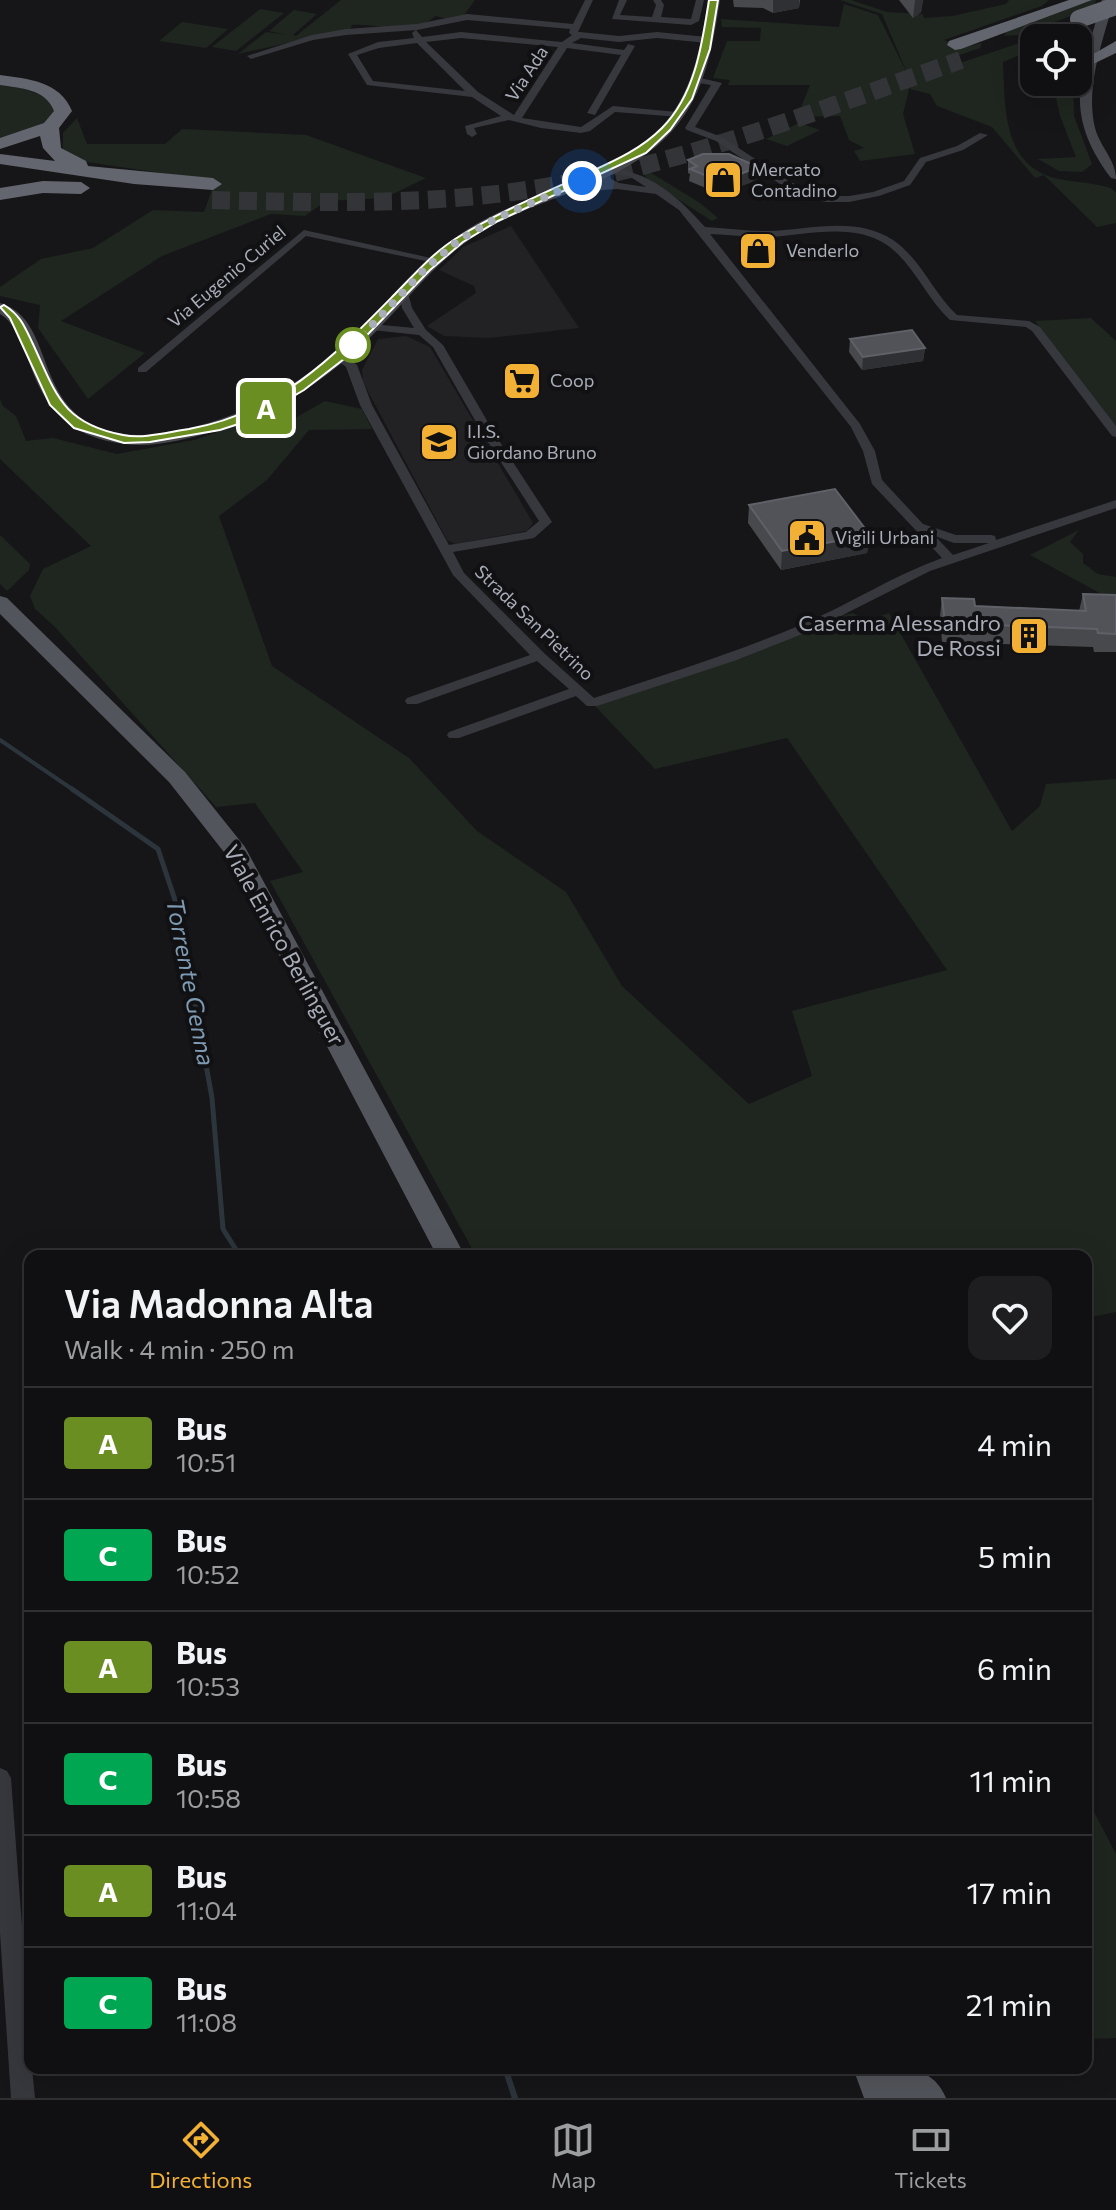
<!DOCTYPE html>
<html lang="en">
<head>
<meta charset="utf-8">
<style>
  body { margin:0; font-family:Commissioner,sans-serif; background:#1e1e20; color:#f1f3f6; height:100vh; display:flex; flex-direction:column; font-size:30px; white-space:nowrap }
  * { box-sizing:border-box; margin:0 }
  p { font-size:26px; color:#9c9d9f }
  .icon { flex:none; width:44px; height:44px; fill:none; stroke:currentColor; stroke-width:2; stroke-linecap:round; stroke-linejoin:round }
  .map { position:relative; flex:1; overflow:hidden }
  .side { position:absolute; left:24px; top:1250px; width:1068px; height:824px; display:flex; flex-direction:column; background:#101012; border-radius:16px; box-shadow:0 8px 32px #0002,0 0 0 2px #303032 }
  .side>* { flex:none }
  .badge { padding:0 16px; border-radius:6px; font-size:28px; line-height:52px }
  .controls { position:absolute; left:1020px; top:24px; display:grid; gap:16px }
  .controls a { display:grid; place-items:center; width:72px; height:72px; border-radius:16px; background:#101012; box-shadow:0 8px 32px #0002,0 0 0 2px #303032; font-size:40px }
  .you { position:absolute; width:40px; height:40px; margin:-20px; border:6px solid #fff; border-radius:50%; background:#1a73e8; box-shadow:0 0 0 12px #1a73e833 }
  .map>.badge { position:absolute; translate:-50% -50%; box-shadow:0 0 0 4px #fff }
  .round { display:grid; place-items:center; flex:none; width:84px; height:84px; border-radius:16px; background:#1e1e20 }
  .head { display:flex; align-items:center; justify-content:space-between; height:136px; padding:0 40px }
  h1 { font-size:38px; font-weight:600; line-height:60px }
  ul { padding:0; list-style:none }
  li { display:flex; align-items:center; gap:24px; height:112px; padding:0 40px; border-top:2px solid #303032 }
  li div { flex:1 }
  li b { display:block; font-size:30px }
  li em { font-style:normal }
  li .badge { min-width:88px; font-weight:700; text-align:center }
  .tab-bar { display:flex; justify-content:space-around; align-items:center; height:112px; border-top:2px solid #303032; background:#101012; font-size:22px; color:#9c9d9f }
  .tab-bar a { display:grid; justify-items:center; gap:4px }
  .tab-bar .current { color:#f2b134 }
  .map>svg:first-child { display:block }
  .built { fill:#222225 }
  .green { fill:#1e261f }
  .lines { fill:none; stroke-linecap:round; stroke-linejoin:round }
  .stream-far2 { stroke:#2c353c; stroke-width:4 }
  .stream-far1 { stroke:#2c353c; stroke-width:5 }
  .stream { stroke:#2c353c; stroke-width:6 }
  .highway-tunnel { stroke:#333438; stroke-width:18; stroke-dasharray:18 9; stroke-linecap:butt }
  .street { fill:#37383d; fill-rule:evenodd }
  .secondary { fill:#45474d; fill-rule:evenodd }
  .primary { fill:#53555c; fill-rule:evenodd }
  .highway { fill:#63666e; fill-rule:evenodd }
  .highway-bridge { stroke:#63666e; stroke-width:18 }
  .wall { fill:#47494d }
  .shaded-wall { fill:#2f3033 }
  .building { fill:#525359; stroke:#5f6168; stroke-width:2 }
  .line { fill:#6b8e23; stroke:#fff; stroke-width:2 }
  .walk { stroke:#a8adb8; stroke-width:8; stroke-dasharray:0 14.4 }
  .stop-dot { fill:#fff; stroke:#6b8e23; stroke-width:4 }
  .labels { text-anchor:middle; stroke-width:8; stroke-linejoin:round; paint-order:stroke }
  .far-street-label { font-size:18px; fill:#a8adb8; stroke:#111113 }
  .far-poi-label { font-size:18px; fill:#a8adb8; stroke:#111113; text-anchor:start }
  .poi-label { font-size:22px; fill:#a8adb8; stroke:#111113; text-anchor:end }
  .street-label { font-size:22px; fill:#a8adb8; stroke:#111113 }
  .water-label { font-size:24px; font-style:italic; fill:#7f9bb3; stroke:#111113 }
</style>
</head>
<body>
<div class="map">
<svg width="1116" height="2098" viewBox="0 0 1116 2098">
  <rect width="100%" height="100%" fill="#161618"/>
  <g class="built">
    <polygon points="511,226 579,328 489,338 444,336 427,326 476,293 474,286 439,270 463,247"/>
    <polygon points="406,336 430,347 533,523 527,531 455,544 447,540 363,382 362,370 378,339"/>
  </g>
  <g class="green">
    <path d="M341,0H475L464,15L448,19L435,16C415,37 376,23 352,25L350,29L238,54L266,32L288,35L269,31L294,10L317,14L293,35L296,36Z"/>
    <path d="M840,0H851L887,12L923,14L924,18L952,16L1006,4L1009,0H1049L1042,6L944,40L961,48L982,43L980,48L951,58L960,63L1034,38V49L1003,62C1005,100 1002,155 1043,174C1063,183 1090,181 1111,188L1116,193V223L1097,227L1044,175L1035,178L992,127L937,106L930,94L910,89L911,82L903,114L915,154L860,161L854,151L864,148L849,140L840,116L797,117L810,85H728L730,80L713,78L727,41H760L761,28L722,27L721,19L839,27L844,4L878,15L909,77L882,14Z"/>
    <polygon points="1092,0 1096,0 1093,8 1019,35 1004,36 1007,30"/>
    <polygon points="260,9 284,13 236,51 212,47"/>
    <polygon points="182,22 228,29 206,48 159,41"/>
    <polygon points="1034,76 1034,82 1073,82 1074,116 1092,164 1082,172 1059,171 1038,159 1076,157 1060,116 1053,84 1019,82"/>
    <polygon points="0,84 23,88 49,99 56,113 43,125 0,141"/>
    <polygon points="77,118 87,144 165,144 182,129 306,135 426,178 385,198 326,201 305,216 271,214 162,256 61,321 145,353 88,399 38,328 40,305 0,296 0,287 41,259 93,248 153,210 204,212 215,181 80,161 63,149 63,133"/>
    <polygon points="799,123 820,130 787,146 766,139"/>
    <path d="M650,152L648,171L700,203L718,218L712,221L648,180C639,169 643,162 650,152Z"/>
    <polygon points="1091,318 1116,341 1116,430 1035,321"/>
    <polygon points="0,399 3,406 16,416 26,441 53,438 117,454 194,440 265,416 295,418 325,401 362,409 372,429 309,430 267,480 219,516 272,666 409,758 477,831 566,892 622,986 749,1104 812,1076 792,1011 947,970 787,738 655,769 592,703 822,620 853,613 866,621 889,613 1012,831 1040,806 1046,784 1116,779 1116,1312 1086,1318 1086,1256 476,1256 270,881 303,872 255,803 216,807 55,627 35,609 30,596 43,569 91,546 0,459"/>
    <polygon points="1079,530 1070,542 1083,554 1083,563 1098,574 1116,577 1116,602 1030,555"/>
    <polygon points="0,535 30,564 29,570 7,591 0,584"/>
    <polygon points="1086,1797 1116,1854 1116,2038 1086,2039"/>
  </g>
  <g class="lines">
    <polyline class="stream-far2" points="0,740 75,791"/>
    <polyline class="stream-far1" points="72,789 158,849 178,909 212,1098 223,1229 240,1256"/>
    <polyline class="stream" points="505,2068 515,2098"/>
    <path class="highway-tunnel" d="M212,200C329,203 447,206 562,184C699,158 830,106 961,60"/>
    <g class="street">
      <path d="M585,0H593L578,32H580L619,36L657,32L707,37L711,40L707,43L657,38L619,42L581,38L572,43L624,50L628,44L635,46L595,115L587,113L621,55L567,48L522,118L581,127L613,106L677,112L682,115L680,117L615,112L590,131L581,133L541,128L509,120L474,128L477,134L472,137L467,134L465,126L501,116L472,97L367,85L348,54L378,42L414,38L412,33L416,30L422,37L461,32L562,42L572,35L569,33L570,29L467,20L417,30L346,35L313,40L251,59L247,56L312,35L346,29L417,24L467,14L573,24ZM461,38L558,47L514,115L478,92L426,42ZM417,43L465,91L373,81L357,55L379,48Z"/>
      <polygon points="619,0 627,0 620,15 652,17 656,5 653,0 661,0 664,5 661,17 691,19 696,0 704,0 699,21 691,25 612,19"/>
      <polygon points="696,77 722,83 695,127 722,137 790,182 826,196 849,196 873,192 904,181 920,158 957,146 980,133 988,135 963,150 926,162 910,185 879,196 849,202 826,202 802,196 783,186 716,141 687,130 685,128 711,85 693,82 691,80"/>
      <path d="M601,169C643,165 679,197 705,227C725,228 746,231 767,231C808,230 856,215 893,240C921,259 933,293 957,315L1029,321L1040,327L1116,426V437L1112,436L1032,331L1026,327L950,320C926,298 914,264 887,245C852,221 804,236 766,237C747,237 729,235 710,234L860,424L875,451L882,480L923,524L956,535H991L995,536L996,540L1116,500V508L930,571L815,629L734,661L597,706H587L576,696L459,738H449L447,735L449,732L569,689L537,661L417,704H407L405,701L407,698L530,655L453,575L360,405L346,367L336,359V355H344L357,365L372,405L449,545L526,532L539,521L484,436L433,347L419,335L372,330L367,327L372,324L414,328L402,308L399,291L408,293L412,308L426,330L443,345L496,436L552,522L534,538L453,552L464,573L544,653L594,698C664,675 735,653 803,624C850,604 894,575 942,558L872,484L863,451L851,427L679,210L656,194L617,189L562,193L557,190L562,187L605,184L602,181ZM610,174L629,176L646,187L619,183L611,179ZM935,536L954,543H989L953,555Z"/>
      <polygon points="304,230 440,260 435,263 306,236 146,372 138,372 138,368"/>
      <polygon points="0,1768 7,1771 11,1778 30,2035 30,2068 32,2068 35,2098 11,2098 0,1933"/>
    </g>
    <g class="secondary">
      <path d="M708,0H720C713,46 705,93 674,129C624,187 539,195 478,234C440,258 412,294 381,326C335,375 280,412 215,431C188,439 153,448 125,444C69,437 45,410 28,359C21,341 16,324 0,314V303C60,320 28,422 125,434C143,437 162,433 179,430C253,416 314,376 366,324C400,291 428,254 468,229C530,190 614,181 664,124C694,90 701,43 708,0Z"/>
      <path d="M1102,0H1114C1103,41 1085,85 1095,128C1100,147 1116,160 1116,179L1111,178C1061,111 1082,73 1102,0Z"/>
    </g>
    <g class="primary">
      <polygon points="0,596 7,598 185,772 245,847 465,1256 437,1256 227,856 169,782 0,614"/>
      <path d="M853,2068C888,2068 930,2059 946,2098H864Z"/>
    </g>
    <g class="highway">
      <polygon points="1069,0 1092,0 961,49 955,50 947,45 949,41"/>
      <polygon points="1116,41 1116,53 1089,66 1081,61"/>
      <path d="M0,75C28,79 60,81 72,111L59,128L61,148L86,161L88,166L213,178L222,184L213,190L134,184L0,164V154L55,161L43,148L40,136L0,149V138L44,123L54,111C46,89 20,88 0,85Z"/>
      <polygon points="43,181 81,182 90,188 81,194 43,193 0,200 0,188"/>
    </g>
    <polyline class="highway-bridge" points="1079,19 1116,6"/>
  </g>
  <g class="wall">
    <polygon points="733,0 800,0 799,8 773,13 763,8 734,7"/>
    <polygon points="899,0 923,0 921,12 913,18"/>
    <polygon points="688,160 757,180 720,194 689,181 690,174 688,173"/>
    <polygon points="850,339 925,348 923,361 862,370 849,352"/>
    <polygon points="749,505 870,535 867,553 781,570 748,523"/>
    <polygon points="1083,594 1116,595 1116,652 1094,652 1093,647 942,642 940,616 942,598 975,606 1079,611"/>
  </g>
  <g class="shaded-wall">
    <polygon points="773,0 799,0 799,8 773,13"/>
    <polygon points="915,0 923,0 921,12 913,18"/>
    <polygon points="758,167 757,180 720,194 721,182"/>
    <polygon points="925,348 923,361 862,370 863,357"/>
    <polygon points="870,535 867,553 781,570 782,551"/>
  </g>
  <g class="building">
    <polygon points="703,154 729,154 758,167 721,182 690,169 697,166 688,160"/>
    <polygon points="912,330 925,348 863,357 850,339"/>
    <polygon points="835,489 870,535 782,551 749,505"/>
    <polygon points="1083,594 1116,595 1116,634 1098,633 1097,629 945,623 942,598 974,599 975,606 1086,611"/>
  </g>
  <path class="line" d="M709,0H718L710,49L692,99L670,130L646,153L498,221L463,242L430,270L344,359L304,390L254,419L220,430L150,442L124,443L74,428L50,405L10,318L0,307L4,305C20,315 24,325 32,342C56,393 61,423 123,435C144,439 168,432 189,429C278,413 331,359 392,297C413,276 434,251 460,236C498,213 539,195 579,177C609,163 638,152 662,128C695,95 702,45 709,0Z"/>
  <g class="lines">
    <polyline class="walk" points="353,345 426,268 459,240 495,219 582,181"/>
  </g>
  <defs>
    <symbol id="shop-square" viewBox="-11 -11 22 22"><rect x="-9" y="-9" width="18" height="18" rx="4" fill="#f2b134" stroke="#111113"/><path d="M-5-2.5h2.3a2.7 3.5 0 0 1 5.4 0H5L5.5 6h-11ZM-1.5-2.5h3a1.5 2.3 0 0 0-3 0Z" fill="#111"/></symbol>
    <symbol id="supermarket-square" viewBox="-11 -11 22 22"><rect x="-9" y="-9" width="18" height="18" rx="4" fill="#f2b134" stroke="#111113"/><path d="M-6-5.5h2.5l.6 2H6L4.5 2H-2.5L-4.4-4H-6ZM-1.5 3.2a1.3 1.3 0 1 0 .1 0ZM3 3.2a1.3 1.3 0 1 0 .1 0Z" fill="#111"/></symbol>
    <symbol id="school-square" viewBox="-11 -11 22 22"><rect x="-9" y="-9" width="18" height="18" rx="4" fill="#f2b134" stroke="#111113"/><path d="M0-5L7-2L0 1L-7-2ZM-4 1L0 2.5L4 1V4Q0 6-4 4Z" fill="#111"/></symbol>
    <symbol id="civic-square" viewBox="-11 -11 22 22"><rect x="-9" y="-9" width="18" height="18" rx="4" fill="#f2b134" stroke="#111113"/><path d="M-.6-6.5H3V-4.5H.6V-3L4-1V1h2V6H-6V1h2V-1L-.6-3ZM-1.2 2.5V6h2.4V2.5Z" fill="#111"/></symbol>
    <symbol id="building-square" viewBox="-11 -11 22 22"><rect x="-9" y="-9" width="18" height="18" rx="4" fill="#f2b134" stroke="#111113"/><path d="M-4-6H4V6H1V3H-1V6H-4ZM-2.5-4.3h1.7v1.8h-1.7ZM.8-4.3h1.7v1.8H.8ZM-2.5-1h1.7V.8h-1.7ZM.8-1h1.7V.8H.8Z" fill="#111"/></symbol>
  </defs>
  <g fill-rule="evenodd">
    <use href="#shop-square" x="701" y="158" width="44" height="44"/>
    <use href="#shop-square" x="736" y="229" width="44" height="44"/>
    <use href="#supermarket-square" x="500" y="359" width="44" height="44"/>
    <use href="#school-square" x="417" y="420" width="44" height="44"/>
    <use href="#civic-square" x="785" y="516" width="44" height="44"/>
    <use href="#building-square" x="1007" y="614" width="44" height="44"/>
  </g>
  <circle class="stop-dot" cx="353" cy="345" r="16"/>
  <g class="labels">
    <g class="far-street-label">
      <text transform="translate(527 74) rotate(-57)" y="6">Via Ada</text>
      <text transform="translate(227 277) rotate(-40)" y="6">Via Eugenio Curiel</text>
      <text transform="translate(534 623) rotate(44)" y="6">Strada San Pietrino</text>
    </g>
    <g class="far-poi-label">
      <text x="751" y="176">Mercato<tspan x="751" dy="21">Contadino</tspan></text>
      <text x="786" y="257">Venderlo</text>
      <text x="550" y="387">Coop</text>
      <text x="467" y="438">I.I.S.<tspan x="467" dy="21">Giordano Bruno</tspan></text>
      <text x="835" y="544">Vigili Urbani</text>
    </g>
    <g class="poi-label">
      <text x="1001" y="631">Caserma Alessandro<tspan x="1001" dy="25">De Rossi</tspan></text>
    </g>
    <g class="street-label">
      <text transform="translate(284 945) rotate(61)" y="8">Viale Enrico Berlinguer</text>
    </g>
    <g class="water-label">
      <text transform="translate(190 982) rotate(79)" y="8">Torrente Genna</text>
    </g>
  </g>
</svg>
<div class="controls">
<a><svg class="icon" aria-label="locate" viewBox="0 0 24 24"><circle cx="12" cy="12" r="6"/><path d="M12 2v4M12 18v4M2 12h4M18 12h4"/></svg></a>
</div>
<div class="you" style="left:582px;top:181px"></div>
<b class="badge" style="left:266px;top:408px;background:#6b8e23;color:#fff">A</b>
<section class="side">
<div class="head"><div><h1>Via Madonna Alta</h1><p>Walk · 4 min · 250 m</p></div><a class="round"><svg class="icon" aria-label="heart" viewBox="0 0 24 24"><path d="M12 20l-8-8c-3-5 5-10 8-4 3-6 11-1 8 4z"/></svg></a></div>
<ul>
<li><span class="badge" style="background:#6b8e23;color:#fff">A</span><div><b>Bus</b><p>10:51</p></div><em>4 min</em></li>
<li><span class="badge" style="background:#00a651;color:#fff">C</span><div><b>Bus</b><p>10:52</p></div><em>5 min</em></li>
<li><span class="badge" style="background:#6b8e23;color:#fff">A</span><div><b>Bus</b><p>10:53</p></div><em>6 min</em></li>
<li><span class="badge" style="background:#00a651;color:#fff">C</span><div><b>Bus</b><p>10:58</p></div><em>11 min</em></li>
<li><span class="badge" style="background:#6b8e23;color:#fff">A</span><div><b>Bus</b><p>11:04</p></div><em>17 min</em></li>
<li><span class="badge" style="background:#00a651;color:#fff">C</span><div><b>Bus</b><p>11:08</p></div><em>21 min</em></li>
</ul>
</section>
</div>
<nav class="tab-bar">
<a class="current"><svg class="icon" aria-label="directions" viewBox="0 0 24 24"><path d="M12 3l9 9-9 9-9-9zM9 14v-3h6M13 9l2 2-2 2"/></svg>Directions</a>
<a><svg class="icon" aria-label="map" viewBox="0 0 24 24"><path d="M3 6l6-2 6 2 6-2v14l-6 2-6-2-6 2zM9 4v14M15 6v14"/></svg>Map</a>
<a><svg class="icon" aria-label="tickets" viewBox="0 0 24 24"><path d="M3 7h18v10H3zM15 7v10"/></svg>Tickets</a>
</nav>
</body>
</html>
